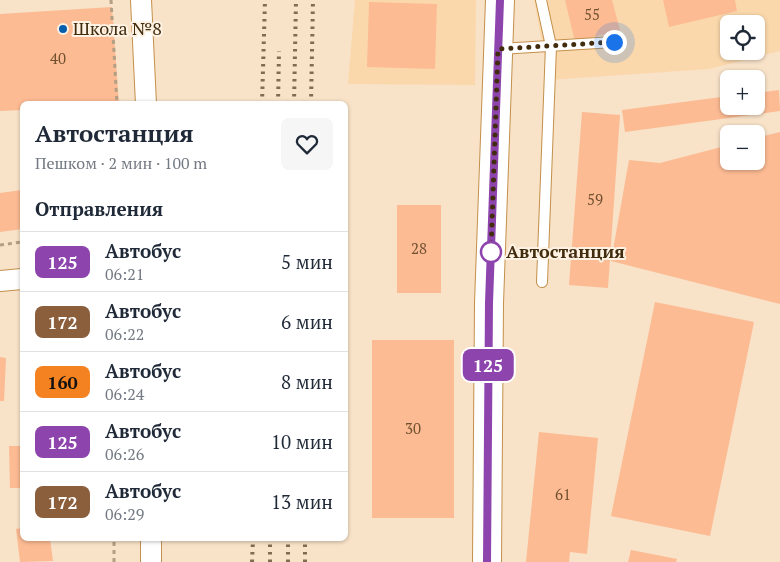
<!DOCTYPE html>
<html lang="ru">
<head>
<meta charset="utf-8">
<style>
  body { margin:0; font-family:"PT Serif",serif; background:#f6f6f7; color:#1f2937; height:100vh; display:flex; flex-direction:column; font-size:19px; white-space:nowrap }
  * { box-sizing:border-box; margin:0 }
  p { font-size:16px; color:#747a83 }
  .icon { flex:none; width:28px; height:28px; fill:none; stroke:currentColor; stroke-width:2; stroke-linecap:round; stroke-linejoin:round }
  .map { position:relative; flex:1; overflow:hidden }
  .drawer { position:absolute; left:20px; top:101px; width:328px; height:440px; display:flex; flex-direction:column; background:#fff; border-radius:8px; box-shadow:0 1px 4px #0004 }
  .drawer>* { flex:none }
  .badge { padding:0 10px; border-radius:8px; font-size:18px; line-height:32px }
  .buttons { position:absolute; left:720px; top:15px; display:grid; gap:10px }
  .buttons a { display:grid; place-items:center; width:45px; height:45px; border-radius:8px; background:#fff; box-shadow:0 1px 4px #0004; font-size:25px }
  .you { position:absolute; width:25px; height:25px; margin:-12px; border:4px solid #fff; border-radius:50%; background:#1a73e8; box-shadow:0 0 0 8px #1a73e833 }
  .map>.badge { position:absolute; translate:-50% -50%; box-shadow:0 0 0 2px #fff }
  h2 { padding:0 15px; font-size:19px; line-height:45px }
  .round { display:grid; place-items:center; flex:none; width:52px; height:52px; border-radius:8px; background:#f6f6f7 }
  .summary { display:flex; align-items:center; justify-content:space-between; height:85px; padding:0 15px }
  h1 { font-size:24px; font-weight:700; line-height:38px }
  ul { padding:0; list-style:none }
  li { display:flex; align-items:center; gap:15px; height:60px; padding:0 15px; border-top:1px solid #e0e1e3 }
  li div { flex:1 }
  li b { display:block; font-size:19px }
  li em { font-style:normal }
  li .badge { min-width:55px; font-weight:700; text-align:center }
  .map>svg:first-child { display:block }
  .built { fill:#fbd8ac; fill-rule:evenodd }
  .building { fill:#fcbb93 }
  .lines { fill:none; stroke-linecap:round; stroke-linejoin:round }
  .lane-casing { stroke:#c3904b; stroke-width:12 }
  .street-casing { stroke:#c3904b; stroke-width:22 }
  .primary-casing { stroke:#c3904b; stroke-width:30 }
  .path { stroke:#b59f84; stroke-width:3; stroke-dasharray:4 4; stroke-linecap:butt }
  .lane { stroke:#fff; stroke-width:10 }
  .street { stroke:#fff; stroke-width:20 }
  .primary { stroke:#fff; stroke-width:28 }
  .rail { stroke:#826c50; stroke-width:4; stroke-dasharray:2.5 5; stroke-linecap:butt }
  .line-casing { stroke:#fff; stroke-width:11 }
  .line { stroke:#8e44ad; stroke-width:8 }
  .walk { stroke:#412c0e; stroke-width:5; stroke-dasharray:0 9 }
  .poi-dot { fill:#055eac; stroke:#fdf2e4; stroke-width:2 }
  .stop-dot { fill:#fff; stroke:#8e44ad; stroke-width:2.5 }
  .labels { text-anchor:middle; stroke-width:4; stroke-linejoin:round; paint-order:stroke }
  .number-label { font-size:15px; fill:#70502f }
  .poi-label { font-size:18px; fill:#412c0e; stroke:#fdf2e4; text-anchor:start }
  .stop-label { font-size:18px; font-weight:bold; fill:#412c0e; stroke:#fdf2e4; text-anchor:start }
</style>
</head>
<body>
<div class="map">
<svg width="780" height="562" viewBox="0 0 780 562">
  <rect width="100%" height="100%" fill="#f8e2c8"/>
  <g class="built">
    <polygon points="355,0 476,0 475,85 348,84"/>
    <path d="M534,0H780V51L709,69L549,80ZM729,24H756V51H729Z"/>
  </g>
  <g class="building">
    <polygon points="565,0 612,0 620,30 575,42"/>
    <polygon points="663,0 735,0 737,11 669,27"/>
    <polygon points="369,2 437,4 435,69 367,67"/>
    <polygon points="112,7 119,104 22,104 22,110 0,111 0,14"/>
    <polygon points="779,90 780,111 625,132 622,110 729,96 729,106 756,106 756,93"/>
    <polygon points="582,112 620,115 608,288 569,285"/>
    <polygon points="780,132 780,304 611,261 629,160 660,163 729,145 729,161 756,161 756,138"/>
    <polygon points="22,190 22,229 0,232 0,193"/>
    <rect x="397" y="205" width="44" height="88"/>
    <polygon points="655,302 754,322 710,536 611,516"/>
    <rect x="372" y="340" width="82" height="178"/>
    <polygon points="0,357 6,358 4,401 0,401"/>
    <polygon points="539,432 598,438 587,554 570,552 569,562 526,562"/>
    <polygon points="9,446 22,446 22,488 10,488"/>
    <polygon points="22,528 22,539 50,539 53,561 20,562 16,529"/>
    <polygon points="631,550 677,559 676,562 628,562"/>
  </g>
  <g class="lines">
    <defs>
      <g id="lane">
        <polyline points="541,0 551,46 542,282"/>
        <polyline points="499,49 614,42"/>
      </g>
      <g id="street">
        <polyline points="141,0 146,104"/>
        <polyline points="0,281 22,279"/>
        <polyline points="151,562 151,539"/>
      </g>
      <polyline id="primary" points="487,562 489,303 500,0"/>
    </defs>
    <use href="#lane" class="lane-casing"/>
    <use href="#street" class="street-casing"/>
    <use href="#primary" class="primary-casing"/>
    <g class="path">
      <polyline points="111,0 117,104"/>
      <polyline points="0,245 22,242"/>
      <polyline points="114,562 114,539"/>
    </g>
    <use href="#lane" class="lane"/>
    <use href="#street" class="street"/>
    <use href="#primary" class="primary"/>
    <g class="rail">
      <polyline points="262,104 265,0"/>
      <polyline points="278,104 279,51"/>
      <polyline points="294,104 296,0"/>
      <polyline points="311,104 313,0"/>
      <polyline points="252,562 253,539"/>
      <polyline points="270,562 270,539"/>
      <polyline points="288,562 288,539"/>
      <polyline points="305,562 305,539"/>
    </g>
  </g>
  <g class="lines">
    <defs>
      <polyline id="line" points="487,562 489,303 500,0"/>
    </defs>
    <use href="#line" class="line-casing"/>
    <use href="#line" class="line"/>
    <polyline class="walk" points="491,252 498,49 614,42"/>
  </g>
  <circle class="poi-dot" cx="63" cy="29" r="5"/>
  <circle class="stop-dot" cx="491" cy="252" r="10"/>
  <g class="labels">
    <g class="number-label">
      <text x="592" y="20">55</text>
      <text x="58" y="64">40</text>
      <text x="595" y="205">59</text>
      <text x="419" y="254">28</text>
      <text x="413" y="434">30</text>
      <text x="563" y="500">61</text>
    </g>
    <g class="poi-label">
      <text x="73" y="35">Школа №8</text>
    </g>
    <g class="stop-label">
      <text x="506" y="258">Автостанция</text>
    </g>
  </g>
</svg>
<div class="buttons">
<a><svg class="icon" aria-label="locate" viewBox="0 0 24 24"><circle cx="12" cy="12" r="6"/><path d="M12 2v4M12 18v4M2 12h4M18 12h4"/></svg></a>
<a>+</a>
<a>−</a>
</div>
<div class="you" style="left:614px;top:42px"></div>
<b class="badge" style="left:488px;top:365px;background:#8e44ad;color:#fff">125</b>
<section class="drawer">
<div class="summary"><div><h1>Автостанция</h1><p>Пешком · 2 мин · 100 m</p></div><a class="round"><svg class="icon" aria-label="heart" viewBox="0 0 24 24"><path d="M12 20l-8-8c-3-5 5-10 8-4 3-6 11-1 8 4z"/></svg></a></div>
<h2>Отправления</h2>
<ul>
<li><span class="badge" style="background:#8e44ad;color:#fff">125</span><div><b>Автобус</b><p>06:21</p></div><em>5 мин</em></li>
<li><span class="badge" style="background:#8b5e3c;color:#fff">172</span><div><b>Автобус</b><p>06:22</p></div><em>6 мин</em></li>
<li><span class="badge" style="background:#f58220;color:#111">160</span><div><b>Автобус</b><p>06:24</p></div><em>8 мин</em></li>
<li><span class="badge" style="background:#8e44ad;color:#fff">125</span><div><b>Автобус</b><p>06:26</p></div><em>10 мин</em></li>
<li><span class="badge" style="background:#8b5e3c;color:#fff">172</span><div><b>Автобус</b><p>06:29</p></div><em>13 мин</em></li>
</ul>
</section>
</div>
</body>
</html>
